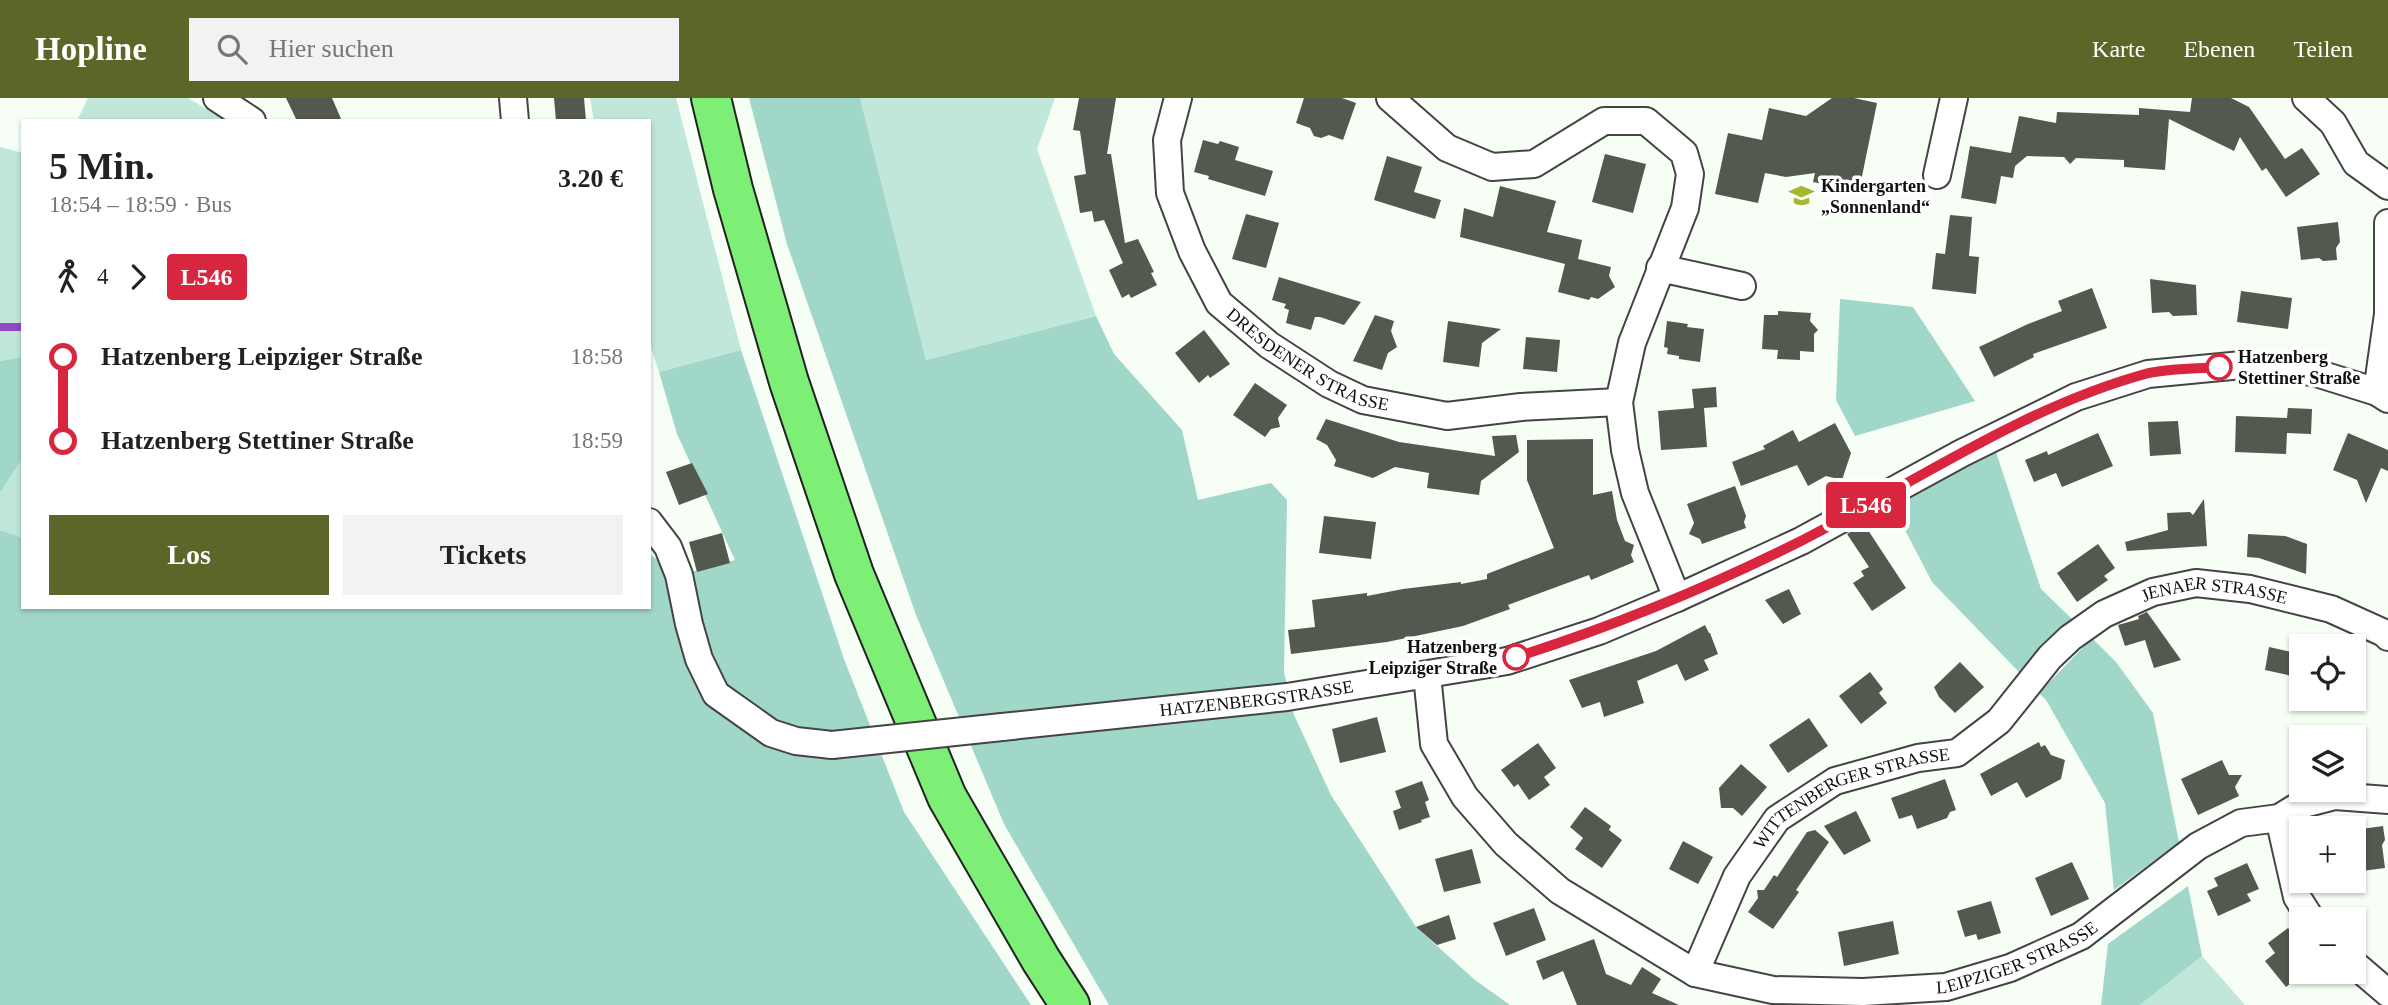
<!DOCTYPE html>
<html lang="de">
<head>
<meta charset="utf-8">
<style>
  body { margin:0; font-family:Georgia,serif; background:#f2f2f2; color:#222; height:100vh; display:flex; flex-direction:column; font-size:26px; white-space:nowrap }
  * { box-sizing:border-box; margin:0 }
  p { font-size:23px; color:#767676 }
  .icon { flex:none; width:38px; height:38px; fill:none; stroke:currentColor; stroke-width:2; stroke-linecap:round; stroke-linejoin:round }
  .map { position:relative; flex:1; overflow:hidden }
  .details { position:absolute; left:21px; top:21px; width:630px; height:490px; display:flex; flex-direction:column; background:#fff; border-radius:0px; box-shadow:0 2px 5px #0004 }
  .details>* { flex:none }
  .badge { padding:0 14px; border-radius:5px; font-size:24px; line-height:46px }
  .tools { position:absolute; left:2289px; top:536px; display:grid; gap:14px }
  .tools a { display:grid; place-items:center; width:77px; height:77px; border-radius:0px; background:#fff; box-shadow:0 2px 5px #0004; font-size:35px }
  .map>.badge { position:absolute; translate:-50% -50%; box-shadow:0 0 0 4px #fff }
  .legs { display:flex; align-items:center; gap:10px; height:77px; padding:0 28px; font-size:23px }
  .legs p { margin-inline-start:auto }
  .overview { display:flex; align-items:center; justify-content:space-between; height:119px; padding:0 28px }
  h1 { font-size:38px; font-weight:700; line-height:52px }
  .primary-button { display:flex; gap:14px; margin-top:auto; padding:14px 28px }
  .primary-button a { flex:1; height:80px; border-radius:0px; background:#5d6629; color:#fff; font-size:28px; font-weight:700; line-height:80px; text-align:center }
  .primary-button a+a { background:#f2f2f2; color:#222 }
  ul { padding:0 28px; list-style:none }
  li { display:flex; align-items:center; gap:24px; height:84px; font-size:26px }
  li i { display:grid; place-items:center; width:10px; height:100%; margin:0 9px; background:currentColor }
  li i::after { content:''; width:18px; height:18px; margin:-9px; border:5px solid; border-radius:50%; background:#fff }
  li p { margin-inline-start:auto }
  li:first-child i { background:linear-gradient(#0000 50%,currentColor 0) }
  li:last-child i { background:linear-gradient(currentColor 50%,#0000 0) }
  header { display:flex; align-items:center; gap:42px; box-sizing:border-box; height:98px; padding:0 35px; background:#5d6629; color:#fff }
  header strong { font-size:33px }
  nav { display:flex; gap:38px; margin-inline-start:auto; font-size:24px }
  .search { width:490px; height:63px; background:#f2f2f2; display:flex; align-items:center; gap:18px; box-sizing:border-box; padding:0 24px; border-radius:0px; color:#767676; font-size:26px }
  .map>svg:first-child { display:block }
  .green { fill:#c0e7da }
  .forest { fill:#a1d7c8 }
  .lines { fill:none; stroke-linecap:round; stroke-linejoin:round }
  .stream { stroke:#904ac4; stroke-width:8 }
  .building { fill:#53594e }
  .street-casing { stroke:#444; stroke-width:30 }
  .primary-casing { stroke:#222; stroke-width:42 }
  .street { stroke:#fff; stroke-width:26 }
  .primary { stroke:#7dee76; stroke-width:38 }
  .street-bridge-casing { stroke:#444; stroke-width:30; stroke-linecap:butt }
  .street-bridge { stroke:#fff; stroke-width:26 }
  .line-1-casing { stroke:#fff; stroke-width:16 }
  .line-1 { stroke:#d7263d; stroke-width:10 }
  .stop-1-dot { fill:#fff; stroke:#d7263d; stroke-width:3.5 }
  .labels { text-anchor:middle; stroke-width:7; stroke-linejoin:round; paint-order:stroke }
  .poi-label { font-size:18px; font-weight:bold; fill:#111; stroke:#fff; text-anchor:start }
  .street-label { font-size:18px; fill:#111; stroke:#fff }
  .stop-label { font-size:18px; font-weight:bold; fill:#111; stroke:#fff; text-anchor:start }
</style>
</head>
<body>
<header>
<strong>Hopline</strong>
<div class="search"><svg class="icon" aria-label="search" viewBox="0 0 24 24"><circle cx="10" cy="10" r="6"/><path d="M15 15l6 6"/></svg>Hier suchen</div>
<nav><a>Karte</a><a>Ebenen</a><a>Teilen</a></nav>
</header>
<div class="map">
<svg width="2388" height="907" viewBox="0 0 2388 907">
  <rect width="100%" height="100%" fill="#f6fef6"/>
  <g class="green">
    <polygon points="88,0 188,0 226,23 77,23"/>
    <polygon points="590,0 676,0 741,252 659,274 649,243 649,23 594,23"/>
    <polygon points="860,0 1055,0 1037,51 1096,218 926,262"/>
    <polygon points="0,49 23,55 23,259 0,263"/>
    <polygon points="23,359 23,440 0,432 0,395"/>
    <polygon points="2202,858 2245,907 2140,907"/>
  </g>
  <g class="forest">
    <polygon points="749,0 860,0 926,262 1096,218 1114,256 1182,332 1198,402 1271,385 1287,402 1284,574 1294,617 1331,697 1416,829 1475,882 1510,907 1109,907 1004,726 916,517 787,146"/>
    <polygon points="1840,201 1913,209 1975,303 1855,338 1836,302"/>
    <polygon points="741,252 844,561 904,714 1031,907 0,907 0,432 23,440 23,509 649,509 649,456 680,477 735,462 677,336 659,274"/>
    <polygon points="23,259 23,359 0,395 0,263"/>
    <polygon points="1996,354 2041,491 2073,522 2020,575 1932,484 1890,403"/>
    <polygon points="2092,540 2116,564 2153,615 2179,744 2114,792 2105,705 2046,602 2039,595"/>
    <polygon points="2188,788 2202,858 2140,907 2101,907 2108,846"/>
  </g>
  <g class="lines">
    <polyline class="stream" points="0,229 23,229"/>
  </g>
  <g class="building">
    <polygon points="286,0 332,0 342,23 297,23"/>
    <polygon points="554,0 584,0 586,23 556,23"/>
    <polygon points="1079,0 1116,0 1107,56 1111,56 1125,145 1138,141 1154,174 1151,175 1157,187 1131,200 1129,196 1122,200 1109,172 1123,165 1104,122 1094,124 1092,113 1080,115 1074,78 1086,76 1080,33 1073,32"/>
    <polygon points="1304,0 1342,0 1356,5 1343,42 1329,37 1321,40 1314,38 1310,30 1296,25"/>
    <polygon points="1832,0 1854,0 1877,5 1859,93 1813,84 1815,75 1786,79 1765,75 1758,105 1715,96 1728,35 1762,42 1769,10 1806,18"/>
    <polygon points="2192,0 2231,0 2249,9 2285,61 2302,50 2320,76 2286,99 2266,70 2262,73 2240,39 2234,53 2169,21 2165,72 2124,69 2124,62 2076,60 2070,66 2064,59 2027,58 2015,68 2013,80 2001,78 1996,106 1961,100 1970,48 2011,55 2019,18 2056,25 2057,14 2139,17 2139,10 2190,14"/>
    <polygon points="1203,42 1218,46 1220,43 1239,49 1235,62 1273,73 1265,98 1208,81 1209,78 1194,74"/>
    <polygon points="1605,56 1646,66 1633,115 1592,104"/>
    <polygon points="1387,58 1422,69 1414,94 1441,102 1435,121 1374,102"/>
    <polygon points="1500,88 1556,103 1547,134 1582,142 1578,161 1611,169 1609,178 1615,189 1598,201 1591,199 1589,202 1558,194 1565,166 1460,139 1464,110 1493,119"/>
    <polygon points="1246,116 1279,125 1266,170 1232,161"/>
    <polygon points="1950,117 1972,119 1969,158 1979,159 1976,196 1932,191 1936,155 1945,156"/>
    <polygon points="2338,124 2340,144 2336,150 2337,162 2323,163 2319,160 2301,162 2297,129"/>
    <polygon points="1279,179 1361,204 1344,227 1320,219 1315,219 1311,232 1286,225 1289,212 1284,210 1286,206 1272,202"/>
    <polygon points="2150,181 2196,187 2197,217 2173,218 2169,214 2152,215"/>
    <polygon points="2092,190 2107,230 2033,256 2034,259 1994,279 1979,249 2028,226 2062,213 2058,203"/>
    <polygon points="2241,193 2292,200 2288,231 2237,224"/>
    <polygon points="1778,213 1811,215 1810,223 1818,232 1814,236 1814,254 1800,253 1800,262 1777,261 1778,252 1762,251 1764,217 1778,217"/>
    <polygon points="1375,217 1394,223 1391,233 1397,249 1388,255 1382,272 1353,263"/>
    <polygon points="1448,223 1501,231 1482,245 1479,269 1443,264"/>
    <polygon points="1667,223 1688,226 1687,229 1704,231 1700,264 1679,261 1679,258 1667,256 1668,250 1664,249"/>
    <polygon points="1204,232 1230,266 1210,280 1208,277 1199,285 1175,255"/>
    <polygon points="1526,239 1560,242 1557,274 1523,271"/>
    <polygon points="1255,285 1287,307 1278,320 1280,329 1271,331 1265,339 1233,317"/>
    <polygon points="1716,289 1717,309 1704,310 1707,349 1661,352 1658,313 1694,310 1692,291"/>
    <polygon points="2288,310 2312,311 2311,336 2287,335 2286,356 2235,354 2236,318 2287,320"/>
    <polygon points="1326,321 1399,344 1495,358 1492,338 1516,337 1519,354 1481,383 1479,397 1427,390 1429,375 1395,369 1373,380 1334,368 1336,362 1327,347 1316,341"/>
    <polygon points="2178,323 2181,356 2150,358 2148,324"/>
    <polygon points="1835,325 1851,355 1842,382 1826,378 1808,388 1797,367 1741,388 1732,364 1765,351 1763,348 1793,332 1799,344"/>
    <polygon points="2098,335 2113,368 2062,389 2056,375 2034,384 2025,362 2047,353 2048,357"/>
    <polygon points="2348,335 2388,352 2388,373 2381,370 2366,405 2357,382 2333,372"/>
    <polygon points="1593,341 1593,397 1612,393 1617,422 1625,443 1634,447 1631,457 1634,464 1591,482 1589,477 1508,507 1510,511 1463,528 1387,544 1291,556 1288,532 1315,529 1312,502 1367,495 1367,498 1403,491 1461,484 1461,486 1487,481 1487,476 1554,450 1527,382 1527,342"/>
    <polygon points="692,365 708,396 679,407 666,374"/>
    <polygon points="1735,388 1746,418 1744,424 1746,430 1702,446 1700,441 1689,436 1694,425 1687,406"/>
    <polygon points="2204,401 2207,448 2127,453 2125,444 2168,432 2167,415 2190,414 2193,417"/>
    <polygon points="1324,418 1376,424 1371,461 1319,455"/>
    <polygon points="1864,426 1906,490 1872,513 1853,485 1864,478 1861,473 1869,469 1847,436"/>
    <polygon points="722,435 730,465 697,474 689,444"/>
    <polygon points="2248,436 2285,438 2307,446 2306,476 2259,460 2247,459"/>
    <polygon points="2098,446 2115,470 2104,478 2108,482 2077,504 2057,475"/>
    <polygon points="1789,491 1801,516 1783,526 1765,502"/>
    <polygon points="2147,514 2181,562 2154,570 2145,542 2125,548 2118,527 2139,521 2138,518"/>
    <polygon points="1705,527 1709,535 1710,535 1718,556 1704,562 1709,572 1685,583 1677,566 1637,583 1644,605 1604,619 1600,604 1582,610 1569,582 1656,553"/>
    <polygon points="2269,549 2301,556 2301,580 2265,572"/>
    <polygon points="1960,564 1984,589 1955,615 1939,599 1934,589"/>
    <polygon points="1870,574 1883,591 1879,595 1887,605 1861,626 1839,598"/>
    <polygon points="1377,619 1386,654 1340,665 1332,631"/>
    <polygon points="1809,620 1828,648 1788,675 1769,647"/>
    <polygon points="2039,644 2041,649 2045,647 2051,657 2065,662 2061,681 2026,700 2017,684 1991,698 1980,676"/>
    <polygon points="1538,645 1556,670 1544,679 1550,687 1529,702 1518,686 1514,689 1501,672"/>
    <polygon points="2222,662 2229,677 2242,677 2235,689 2239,698 2198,717 2181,681"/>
    <polygon points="1741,666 1767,689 1742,718 1733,710 1721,710 1719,690"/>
    <polygon points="1945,681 1956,712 1950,714 1947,720 1917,731 1912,717 1899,721 1891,700"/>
    <polygon points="1422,683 1429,702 1425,704 1430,719 1421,722 1422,724 1399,732 1393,713 1401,710 1395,693"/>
    <polygon points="1585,709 1611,728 1609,732 1622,742 1602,770 1575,751 1583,740 1570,729"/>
    <polygon points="1856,713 1871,743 1844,757 1824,728"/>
    <polygon points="2383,728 2385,742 2382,747 2385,770 2354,774 2354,732"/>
    <polygon points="1815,732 1829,744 1796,792 1799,794 1773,831 1748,814 1758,800 1757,792 1764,792 1774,777 1777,779 1807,734"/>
    <polygon points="1683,743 1713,759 1698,786 1669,771"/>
    <polygon points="1472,751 1481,785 1444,794 1435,761"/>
    <polygon points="2072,764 2089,801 2051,818 2035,780"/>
    <polygon points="2247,765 2259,791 2247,796 2251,803 2218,818 2207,793 2218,788 2214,780"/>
    <polygon points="1991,803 2001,835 1978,842 1976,836 1965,839 1957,813"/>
    <polygon points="1534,810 1546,842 1506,858 1493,825"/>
    <polygon points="1449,817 1456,841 1437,847 1416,829"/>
    <polygon points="1893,823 1899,856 1844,868 1838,834"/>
    <polygon points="2288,830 2301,847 2301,877 2286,889 2265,863 2275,855 2268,845"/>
    <polygon points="1594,841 1606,876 1631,887 1642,869 1661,881 1652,895 1679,907 1577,907 1563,873 1543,882 1536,863"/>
  </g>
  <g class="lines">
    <defs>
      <g id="street">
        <polyline points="217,0 252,23"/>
        <polyline points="513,0 515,23"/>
        <path id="s1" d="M1178,0L1167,42L1170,95L1192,153L1219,205L1269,247L1329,286L1363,302L1447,318L1521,309L1619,304"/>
        <polyline points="1390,0 1447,50 1492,69 1534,66 1604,23 1646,23 1684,55 1690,76 1685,110 1632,245 1619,304 1625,352 1635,395 1677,500"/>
        <polyline points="2306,0 2333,25 2356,65 2388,88"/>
        <polyline points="1937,77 1954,0"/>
        <polyline points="1660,170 1742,188"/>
        <polyline points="2377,294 2388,216 2388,125"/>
        <polyline points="649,424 668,449 679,477 689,526 699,561 716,596 771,635 796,643 832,647"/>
        <path id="s2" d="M1427,577L1434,646L1465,699L1506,746L1560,793L1695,875L1773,892L1863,894L1946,889L2010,870L2081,838L2198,748L2241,725L2279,720L2300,707L2335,698L2388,702"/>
        <path id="s3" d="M1002,629L1287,599L1507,563L1599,533L1677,500L1801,443L1962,355L2076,299L2148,276L2242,267L2313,274L2377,294L2388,301"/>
        <polyline points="2279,720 2297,799 2311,821"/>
        <polyline points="2354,866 2388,895"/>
        <path id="s4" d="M1695,875L1737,778L1777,721L1835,683L1918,660L1957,655L1999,623L2050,559L2070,540L2104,516L2153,494L2196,485L2250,491L2331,511L2384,535L2388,539"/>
      </g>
      <polyline id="primary" points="711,0 733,91 789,284 854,476 947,699 1041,862 1070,907"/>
    </defs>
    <use href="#street" class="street-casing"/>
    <use href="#primary" class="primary-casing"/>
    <use href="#street" class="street"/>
    <use href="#primary" class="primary"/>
    <defs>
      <polyline id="street-bridge" points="832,647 1002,629"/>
    </defs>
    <use href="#street-bridge" class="street-bridge-casing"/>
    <use href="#street-bridge" class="street-bridge"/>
  </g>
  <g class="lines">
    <defs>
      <path id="line-1" d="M1516,559C1614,528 1709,489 1801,443C1914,385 2022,310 2145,276C2168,270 2195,271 2219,269"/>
    </defs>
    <use href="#line-1" class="line-1-casing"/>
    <use href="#line-1" class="line-1"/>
  </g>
  <defs>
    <symbol id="school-bare" viewBox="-9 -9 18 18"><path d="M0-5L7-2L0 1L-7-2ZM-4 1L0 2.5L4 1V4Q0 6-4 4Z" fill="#a6b832" stroke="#fff" stroke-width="2.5" paint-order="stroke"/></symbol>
  </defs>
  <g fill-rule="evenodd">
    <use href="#school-bare" x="1784" y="80" width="35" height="35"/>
  </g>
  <g class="stop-1-dot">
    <circle cx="2219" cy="269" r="12"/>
    <circle cx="1516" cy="559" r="12"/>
  </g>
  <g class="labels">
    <g class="poi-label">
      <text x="1821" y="94">Kindergarten<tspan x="1821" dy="21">„Sonnenland“</tspan></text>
    </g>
    <g class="street-label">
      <text dy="6" stroke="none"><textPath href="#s1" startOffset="324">DRESDENER STRASSE</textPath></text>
      <text dy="6" stroke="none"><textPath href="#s4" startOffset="690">JENAER STRASSE</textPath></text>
      <text dy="6" stroke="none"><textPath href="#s3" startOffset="256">HATZENBERGSTRASSE</textPath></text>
      <text dy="6" stroke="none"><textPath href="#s4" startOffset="252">WITTENBERGER STRASSE</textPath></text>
      <text dy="6" stroke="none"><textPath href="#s2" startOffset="752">LEIPZIGER STRASSE</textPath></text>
    </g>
    <g class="stop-label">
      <text x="2238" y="265">Hatzenberg<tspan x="2238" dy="21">Stettiner Straße</tspan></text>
      <text x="1497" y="555" text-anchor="end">Hatzenberg<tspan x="1497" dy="21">Leipziger Straße</tspan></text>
    </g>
  </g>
</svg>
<div class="tools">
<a><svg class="icon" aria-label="locate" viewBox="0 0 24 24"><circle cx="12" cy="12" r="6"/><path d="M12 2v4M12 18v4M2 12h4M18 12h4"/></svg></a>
<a><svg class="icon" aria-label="layers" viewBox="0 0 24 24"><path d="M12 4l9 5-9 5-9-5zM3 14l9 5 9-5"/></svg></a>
<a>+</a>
<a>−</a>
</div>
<b class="badge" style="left:1866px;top:407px;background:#d7263d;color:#fff">L546</b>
<section class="details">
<div class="overview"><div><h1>5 Min.</h1><p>18:54 – 18:59 · Bus</p></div><b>3.20 €</b></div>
<div class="legs"><svg class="icon" aria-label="walk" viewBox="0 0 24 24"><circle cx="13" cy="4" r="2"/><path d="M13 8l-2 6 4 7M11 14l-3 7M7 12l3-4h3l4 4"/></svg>4<svg class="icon" aria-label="forward" viewBox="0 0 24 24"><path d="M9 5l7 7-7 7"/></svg><b class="badge" style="background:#d7263d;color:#fff">L546</b></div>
<ul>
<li><i style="color:#d7263d"></i><b>Hatzenberg Leipziger Straße</b><p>18:58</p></li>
<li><i style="color:#d7263d"></i><b>Hatzenberg Stettiner Straße</b><p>18:59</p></li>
</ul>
<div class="primary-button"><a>Los</a><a>Tickets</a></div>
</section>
</div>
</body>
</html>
